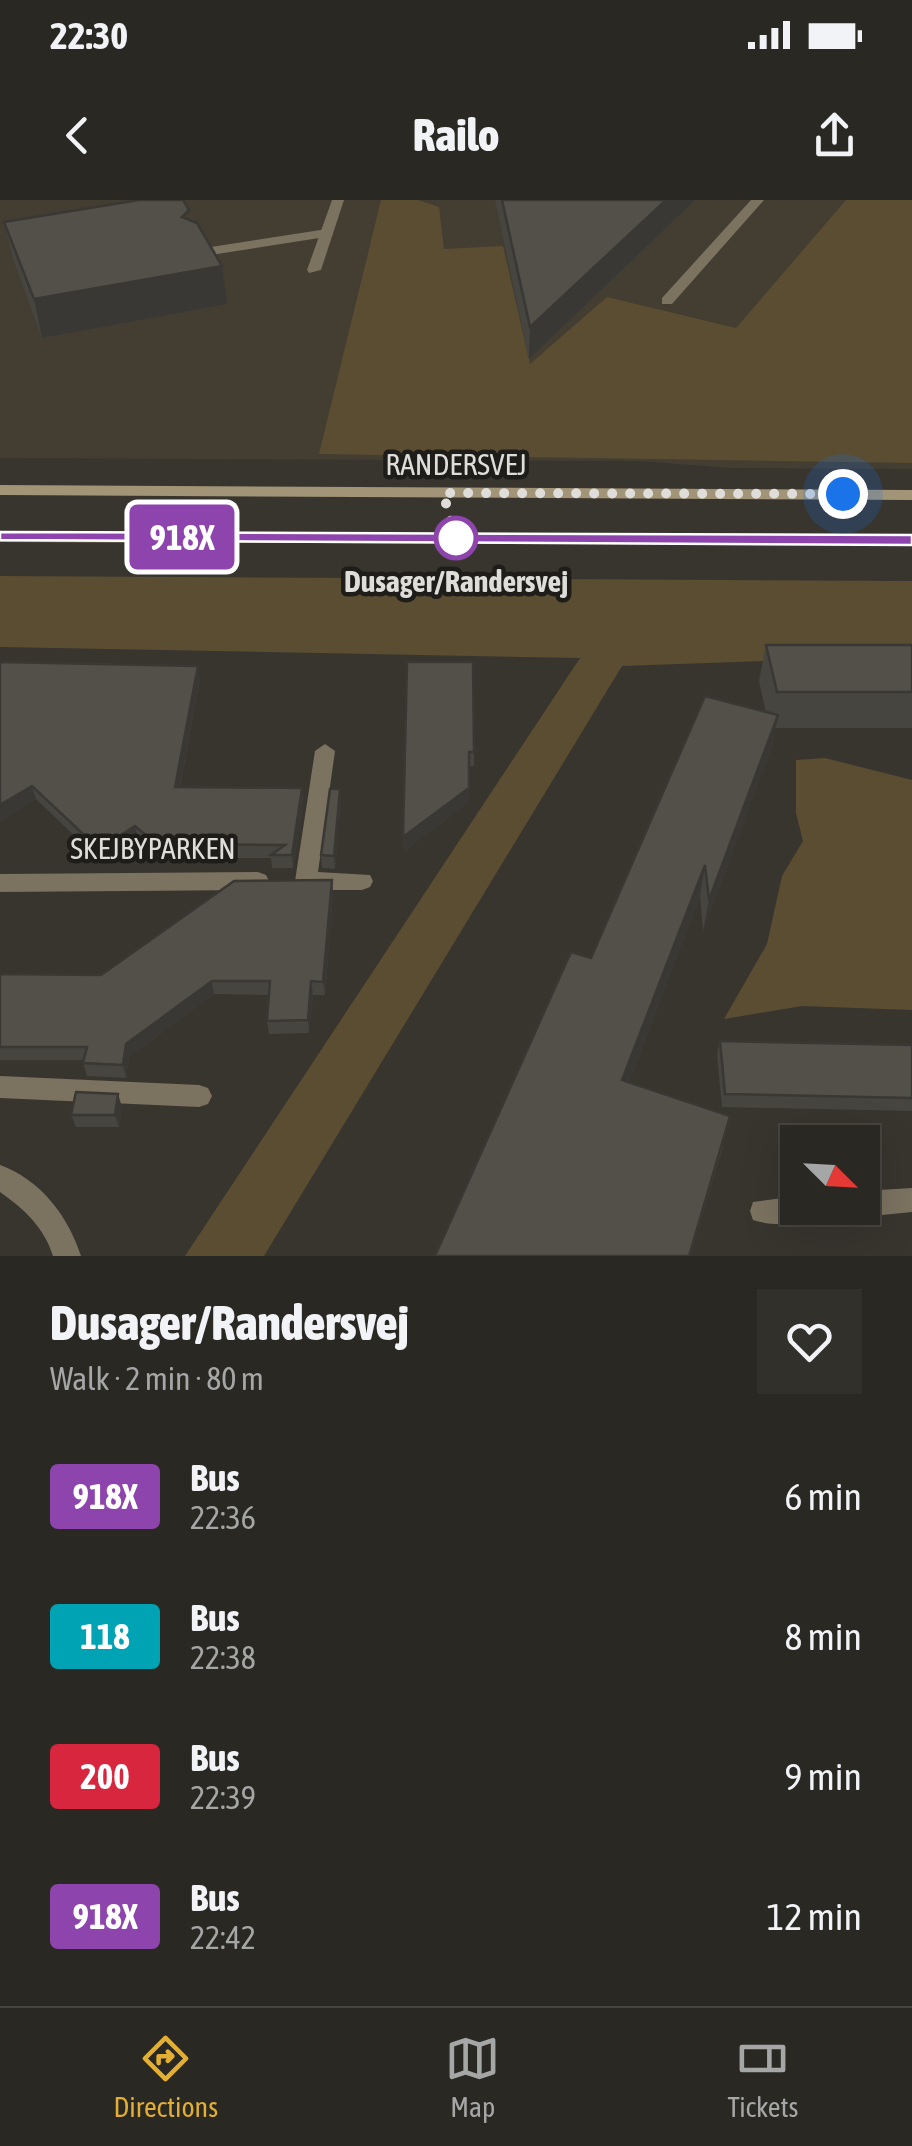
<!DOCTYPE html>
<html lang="en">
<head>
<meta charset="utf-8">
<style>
  body { margin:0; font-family:"Asap Condensed",sans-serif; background:#32302b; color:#f1f3f6; height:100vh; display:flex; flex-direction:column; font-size:38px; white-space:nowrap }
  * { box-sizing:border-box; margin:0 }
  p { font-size:32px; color:#a5a6a6 }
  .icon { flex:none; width:55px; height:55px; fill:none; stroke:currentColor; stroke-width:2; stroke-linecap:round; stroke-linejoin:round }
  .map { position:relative; height:1056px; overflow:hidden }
  .side { display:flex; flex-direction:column; background:#2a2823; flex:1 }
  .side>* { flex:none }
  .badge { padding:0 20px; border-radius:8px; font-size:35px; line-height:65px }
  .needle { width:65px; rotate:114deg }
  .controls { position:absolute; left:780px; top:925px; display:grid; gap:20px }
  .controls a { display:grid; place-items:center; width:100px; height:100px; border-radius:0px; background:#2a2823; box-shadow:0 10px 40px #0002,0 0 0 2px #464441; font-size:50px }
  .you { position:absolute; width:50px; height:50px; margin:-25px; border:8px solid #fff; border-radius:50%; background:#1a73e8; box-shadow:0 0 0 15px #1a73e833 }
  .map>.badge { position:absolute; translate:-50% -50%; box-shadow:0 0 0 5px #fff }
  .round { display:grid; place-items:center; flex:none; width:105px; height:105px; border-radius:0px; background:#32302b }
  .headline { display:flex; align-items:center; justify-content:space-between; height:170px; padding:0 50px }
  h1 { font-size:48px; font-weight:800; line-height:75px }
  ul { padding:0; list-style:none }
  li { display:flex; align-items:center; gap:30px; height:140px; padding:0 50px }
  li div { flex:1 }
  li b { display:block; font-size:38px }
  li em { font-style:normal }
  li .badge { min-width:110px; font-weight:700; text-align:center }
  .status { display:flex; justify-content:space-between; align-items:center; height:70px; padding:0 50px; background:#2a2823; direction:ltr }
  .status svg { height:28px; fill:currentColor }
  header { display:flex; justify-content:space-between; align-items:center; height:130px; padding:0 50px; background:#2a2823; font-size:45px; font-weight:800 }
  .dock { display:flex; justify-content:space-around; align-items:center; height:140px; border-top:2px solid #464441; background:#2a2823; font-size:28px; color:#a5a6a6 }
  .dock a { display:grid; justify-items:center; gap:5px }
  .dock .current { color:#e2af34 }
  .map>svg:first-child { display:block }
  .built { fill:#433d32 }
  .green { fill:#5a4d31 }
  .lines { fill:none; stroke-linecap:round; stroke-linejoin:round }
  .service { fill:#7b7260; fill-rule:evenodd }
  .minor { fill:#7b7260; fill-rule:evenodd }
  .secondary { fill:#a29476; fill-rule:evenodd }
  .wall { fill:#474540 }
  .shaded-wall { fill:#3a3834 }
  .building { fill:#53504a; stroke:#3a3834; stroke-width:2.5 }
  .line { fill:#8e44ad; stroke:#fff; stroke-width:2.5 }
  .walk { stroke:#dfddda; stroke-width:10; stroke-dasharray:0 18 }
  .stop-dot { fill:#fff; stroke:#8e44ad; stroke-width:5 }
  .labels { text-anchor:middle; stroke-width:9; stroke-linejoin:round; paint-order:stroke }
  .street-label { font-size:30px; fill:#dfddda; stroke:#1e1d1a }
  .stop-label { font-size:30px; font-weight:bold; fill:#dfddda; stroke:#1e1d1a }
</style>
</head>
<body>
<div class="status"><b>22:30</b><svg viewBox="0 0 49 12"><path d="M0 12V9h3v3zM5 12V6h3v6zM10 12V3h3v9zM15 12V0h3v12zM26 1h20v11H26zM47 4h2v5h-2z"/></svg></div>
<header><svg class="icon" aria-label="back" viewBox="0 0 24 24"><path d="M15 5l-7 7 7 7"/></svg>Railo<svg class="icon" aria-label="share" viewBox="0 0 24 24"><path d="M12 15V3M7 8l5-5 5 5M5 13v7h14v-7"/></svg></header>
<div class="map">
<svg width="912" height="1056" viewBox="0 0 912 1056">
  <rect width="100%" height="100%" fill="#38352f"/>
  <polygon class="built" points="0,0 912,0 912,269 731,268 637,261 0,258"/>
  <g class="green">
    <polygon points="381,0 418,0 439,7 444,49 503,46 530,164 607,97 736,128 846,0 912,0 912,263 319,254"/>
    <polygon points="0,376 912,381 912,456 622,466 264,1056 185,1056 580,458 0,447"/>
    <polygon points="825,558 912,580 912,810 802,806 724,819 767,744 782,676 803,641 796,613 796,560"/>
  </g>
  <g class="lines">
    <g class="service">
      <polygon points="751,0 764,0 672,104 662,104 662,98"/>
      <polygon points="327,29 333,33 332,36 198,57 191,53 198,49"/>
      <polygon points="325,544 335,551 318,672 370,675 373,681 370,687 362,690 306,690 298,687 295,681 315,551"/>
      <polygon points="0,876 199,885 208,888 212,896 208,904 199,907 0,898"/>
    </g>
    <g class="minor">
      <polygon points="332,0 344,0 321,70 309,73 307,70"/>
      <polygon points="258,672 266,675 269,681 266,687 258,690 0,692 0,674"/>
      <path d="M0,965C41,980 68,1016 81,1056H53C44,1027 24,1009 0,992Z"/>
      <polygon points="912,988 912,1012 862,1017 853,1013 850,1008 862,1008 862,991"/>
      <path d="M798,996V1008H825L822,1017C803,1024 772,1027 753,1020L750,1011L753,1002Z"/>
    </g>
    <g class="secondary">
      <polygon points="0,285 912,290 912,300 0,295"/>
      <polygon points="0,332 912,335 912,345 0,342"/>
    </g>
  </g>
  <g class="wall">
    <polygon points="495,0 695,0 529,159"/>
    <polygon points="190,20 227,104 42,138 13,59 4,22"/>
    <polygon points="766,445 912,445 912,528 775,528 772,546 703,731 700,696 629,882 723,946 690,1056 435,1056 591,758 766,512 759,481"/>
    <polygon points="0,462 200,479 180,587 302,588 303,602 293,668 272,668 271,658 159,658 138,640 102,662 36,599 0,621"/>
    <polygon points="473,462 474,566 469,566 469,602 404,651 403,637"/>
    <polygon points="341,602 335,669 322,668 321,655"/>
    <polygon points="333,694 325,795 313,795 309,833 269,834 267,821 269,795 214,794 129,857 126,878 87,876 83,863 84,860 0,860 0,774 101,775"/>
    <polygon points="720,841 912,845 912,911 722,907 717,854"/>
    <polygon points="122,907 119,927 76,927 71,915"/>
  </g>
  <g class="shaded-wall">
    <polygon points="666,0 695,0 529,159 530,127"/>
    <polygon points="222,66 227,104 42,138 34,99"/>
    <polygon points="198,466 200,479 177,601 175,587"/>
    <polygon points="778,515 772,546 703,731 709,700"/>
    <polygon points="32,586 36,599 0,621 0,605"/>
    <polygon points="302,588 303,602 293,668 292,655"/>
    <polygon points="469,588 469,602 404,651 403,637"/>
    <polygon points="340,589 341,602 335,669 334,656"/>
    <polygon points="135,626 138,640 102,662 99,649"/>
    <polygon points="705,665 700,696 618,910 622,880"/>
    <polygon points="332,680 333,694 325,795 323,782"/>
    <polygon points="212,781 214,794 129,857 126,878 123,865 126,844"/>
    <polygon points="311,781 313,795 309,833 308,820"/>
    <polygon points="118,894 122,907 119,927 115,915"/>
    <polygon points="730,916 690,1056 689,1056"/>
  </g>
  <g class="building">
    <polygon points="139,0 183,0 189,10 182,17 197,23 222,66 34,99 4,22"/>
    <polygon points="502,0 666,0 530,127"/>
    <polygon points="766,445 912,445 912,492 777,492"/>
    <polygon points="0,462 198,466 175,587 302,588 292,655 271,655 285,645 156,644 135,626 99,649 32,586 0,605"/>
    <polygon points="407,462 473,462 474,552 469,552 469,588 403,637"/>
    <polygon points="705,496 778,515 709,700 705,665 622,880 730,916 689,1056 435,1056 571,752 591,758"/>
    <polygon points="330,589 340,589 334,656 321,655"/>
    <polygon points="332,680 323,782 311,781 308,820 267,821 270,781 212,781 126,844 123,865 83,863 87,847 0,847 0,774 101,775 234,681"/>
    <polygon points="720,841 912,845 912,898 725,894"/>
    <polygon points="76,892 118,894 115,915 71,915"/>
  </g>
  <polygon class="line" points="0,332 912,335 912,345 0,340"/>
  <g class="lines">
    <polyline class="walk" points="456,338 443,293 843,294"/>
  </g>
  <circle class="stop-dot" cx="456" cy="338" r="20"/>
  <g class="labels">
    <g class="street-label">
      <text x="456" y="275">RANDERSVEJ</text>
      <text x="153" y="659">SKEJBYPARKEN</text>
    </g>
    <g class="stop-label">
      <text x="456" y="392">Dusager/Randersvej</text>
    </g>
  </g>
</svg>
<div class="controls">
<a><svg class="needle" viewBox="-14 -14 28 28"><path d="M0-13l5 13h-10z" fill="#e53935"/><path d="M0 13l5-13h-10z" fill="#a5a6a6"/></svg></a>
</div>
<div class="you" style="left:843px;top:294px"></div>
<b class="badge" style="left:182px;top:337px;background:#8e44ad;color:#fff">918X</b>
</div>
<section class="side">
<div class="headline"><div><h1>Dusager/Randersvej</h1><p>Walk · 2 min · 80 m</p></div><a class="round"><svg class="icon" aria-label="heart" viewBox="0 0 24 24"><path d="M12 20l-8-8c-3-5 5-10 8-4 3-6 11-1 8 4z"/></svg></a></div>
<ul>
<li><span class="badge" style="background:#8e44ad;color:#fff">918X</span><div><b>Bus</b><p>22:36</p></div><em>6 min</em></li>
<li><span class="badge" style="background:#00a3b4;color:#fff">118</span><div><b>Bus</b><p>22:38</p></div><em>8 min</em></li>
<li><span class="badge" style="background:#d7263d;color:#fff">200</span><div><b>Bus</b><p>22:39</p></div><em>9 min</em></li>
<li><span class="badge" style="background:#8e44ad;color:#fff">918X</span><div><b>Bus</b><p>22:42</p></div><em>12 min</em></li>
</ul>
</section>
<nav class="dock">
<a class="current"><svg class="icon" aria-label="directions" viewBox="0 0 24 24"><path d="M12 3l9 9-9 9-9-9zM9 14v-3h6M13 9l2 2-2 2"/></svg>Directions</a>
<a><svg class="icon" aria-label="map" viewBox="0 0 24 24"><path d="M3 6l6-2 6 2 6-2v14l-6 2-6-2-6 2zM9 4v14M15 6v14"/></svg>Map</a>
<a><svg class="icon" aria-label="tickets" viewBox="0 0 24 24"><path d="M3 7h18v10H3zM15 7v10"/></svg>Tickets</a>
</nav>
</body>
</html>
